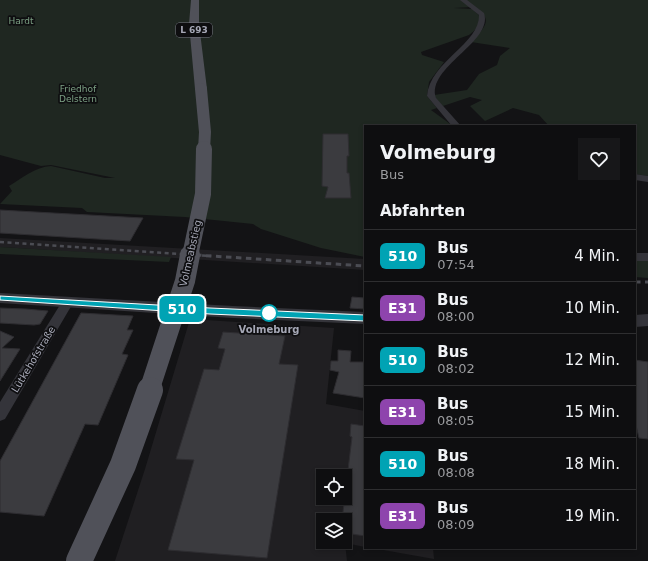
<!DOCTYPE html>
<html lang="de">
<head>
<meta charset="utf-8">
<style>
  body { margin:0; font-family:"DejaVu Sans",sans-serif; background:#171719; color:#f1f3f6; height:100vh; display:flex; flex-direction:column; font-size:15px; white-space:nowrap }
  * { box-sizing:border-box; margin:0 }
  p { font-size:13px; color:#9b9c9f }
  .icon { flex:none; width:22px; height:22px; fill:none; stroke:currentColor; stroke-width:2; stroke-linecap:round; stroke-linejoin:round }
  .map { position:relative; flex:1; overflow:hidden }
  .panel { position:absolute; left:364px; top:125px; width:272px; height:424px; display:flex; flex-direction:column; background:#0e0e10; border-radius:0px; box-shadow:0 2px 6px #0003,0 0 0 1px #2e2e30 }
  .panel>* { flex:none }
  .badge { padding:0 8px; border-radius:6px; font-size:14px; line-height:26px }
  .buttons { position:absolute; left:316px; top:469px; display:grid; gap:8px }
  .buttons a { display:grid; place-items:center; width:36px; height:36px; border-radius:0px; background:#0e0e10; box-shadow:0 2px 6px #0003,0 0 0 1px #2e2e30; font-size:20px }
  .map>.badge { position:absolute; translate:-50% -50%; box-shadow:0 0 0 2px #fff }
  h2 { padding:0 16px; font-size:15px; line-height:36px }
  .round { display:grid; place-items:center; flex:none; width:42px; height:42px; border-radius:0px; background:#171719 }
  .headline { display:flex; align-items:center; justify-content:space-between; height:68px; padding:0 16px }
  h1 { font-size:19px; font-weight:700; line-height:30px }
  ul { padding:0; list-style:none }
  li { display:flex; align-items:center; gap:12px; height:52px; padding:0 16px; border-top:1px solid #2e2e30 }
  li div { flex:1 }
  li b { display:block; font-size:15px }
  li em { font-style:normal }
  li .badge { min-width:44px; font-weight:700; text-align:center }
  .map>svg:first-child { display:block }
  .built { fill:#201f22; fill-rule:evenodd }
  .green { fill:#1f2721 }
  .building { fill:#3b3b3f; stroke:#2e2d31 }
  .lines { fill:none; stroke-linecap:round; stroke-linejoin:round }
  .minor { fill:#34343a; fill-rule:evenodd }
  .tertiary { fill:#34343a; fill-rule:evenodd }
  .primary { fill:#505159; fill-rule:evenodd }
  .rail-far1 { stroke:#4b4c53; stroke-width:2.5; stroke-dasharray:4 3.5; stroke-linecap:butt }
  .rail { stroke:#4b4c53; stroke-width:3; stroke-dasharray:5.5 4.5; stroke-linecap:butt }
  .primary-bridge-far3 { stroke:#505159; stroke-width:12 }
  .primary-bridge-far2 { stroke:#505159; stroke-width:16 }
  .primary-bridge-far1 { stroke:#505159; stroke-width:20 }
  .primary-bridge { stroke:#505159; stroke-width:26 }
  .line { fill:#00a3b4; stroke:#fff }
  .stop-dot { fill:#fff; stroke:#00a3b4; stroke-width:2 }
  .labels { text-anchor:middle; stroke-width:3.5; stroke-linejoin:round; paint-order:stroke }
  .far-park-label { font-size:9px; fill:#7ca084; stroke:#0e0e10 }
  .shield { fill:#0e0e10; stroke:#787984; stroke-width:1 }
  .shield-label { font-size:9px; font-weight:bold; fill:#a5a7b5 }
  .street-label { font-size:10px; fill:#a5a7b5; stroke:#0e0e10 }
  .stop-label { font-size:10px; font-weight:bold; fill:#a5a7b5; stroke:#0e0e10 }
</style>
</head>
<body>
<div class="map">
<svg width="648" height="561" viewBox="0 0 648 561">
  <rect width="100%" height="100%" fill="#131315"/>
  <g class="built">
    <polygon points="0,238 365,259 365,270 0,247"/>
    <path d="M190,319L334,328L326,404L365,411V547L345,543L347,561H115L145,469ZM323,476H345V498H323ZM323,520H345V542H323Z"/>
    <polygon points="372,548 433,548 434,559"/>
  </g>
  <g class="green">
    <path d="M0,0H461L472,7L454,8L472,9L481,17C480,25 476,30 469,35L421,52L422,55L444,62L429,82L427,96L437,108L431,110L453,126H365V257L321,248L261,229L253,224L185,217L87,212L82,208L0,204L12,191L9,186C22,178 35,167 51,166L105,178H115L51,165L41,166L0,155Z"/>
    <path d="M465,0H648V176L635,174V126H549L539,115L513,108L485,121L470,106L482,100L470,97L443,106L436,99L434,95L467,90L479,74L497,65L500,56L510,48L471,42C494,19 489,17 465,0Z"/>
    <polygon points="0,247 171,257 169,262 0,254"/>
    <polygon points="635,259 648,260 648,278 635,277"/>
  </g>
  <g class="building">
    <polygon points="323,134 348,134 349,156 347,156 347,173 349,173 351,198 325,198 328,187 322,186"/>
    <polygon points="0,210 71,214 143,218 130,241 0,233"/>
    <polygon points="352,297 365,298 365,309 350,308"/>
    <polygon points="0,308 26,309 48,311 40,324 34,325 0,323"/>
    <polygon points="81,313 133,316 127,330 133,330 122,354 128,355 98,425 85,424 44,516 0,512 0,461"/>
    <polygon points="0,331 14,337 2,348 20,349 0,381"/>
    <polygon points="223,332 285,336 279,364 298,365 267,558 168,550 194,460 176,459 204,369 219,370 225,349 218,348"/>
    <polygon points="338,350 351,351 350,362 365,362 365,398 333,393 339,372 330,370 331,361 338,361"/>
    <polygon points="635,360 648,362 648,439 639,438 635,421"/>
    <polygon points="351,424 365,426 365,536 345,533 345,520 342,520 352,437 350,436"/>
  </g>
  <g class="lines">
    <g class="minor">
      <path d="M460,0H467L484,13C494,42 426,67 436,98L461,126H452L427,96C430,61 480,44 479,15Z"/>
      <polygon points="635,174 648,176 648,182 635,180"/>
      <rect x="635" y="253" width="13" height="8"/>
      <polygon points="67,299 71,300 73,303 5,419 0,421 0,402 63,300"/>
    </g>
    <g class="tertiary">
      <polygon points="0,293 233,306 365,312 365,324 233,318 0,303"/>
      <polygon points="648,314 648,326 635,327 635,315"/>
    </g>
    <polygon class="primary" points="191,0 199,0 199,24 207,89 205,92 197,92 195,89 189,24"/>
    <polyline class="rail-far1" points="0,242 211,256"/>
    <g class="rail">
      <polyline points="196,255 365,266"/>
      <polyline points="635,282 648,282"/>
    </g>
    <polyline class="primary-bridge-far3" points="201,89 205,132 204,150"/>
    <polyline class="primary-bridge-far2" points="190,256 203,194 204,149"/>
    <polyline class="primary-bridge-far1" points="149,391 185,281 190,255"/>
    <polyline class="primary-bridge" points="79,561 123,465 150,390"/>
  </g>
  <polygon class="line" points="0,296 210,308 365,315 369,318 365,321 210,314 0,300"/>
  <circle class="stop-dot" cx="269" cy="313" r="8"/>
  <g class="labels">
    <g class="far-park-label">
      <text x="21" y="24">Hardt</text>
      <text x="78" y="92">Friedhof<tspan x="78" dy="10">Delstern</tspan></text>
    </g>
    <rect class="shield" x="176" y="23" width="36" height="14" rx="3"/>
    <g class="shield-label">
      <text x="194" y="33">L 693</text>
    </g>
    <g class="street-label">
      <text transform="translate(190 253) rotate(-77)" y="4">Volmeabstieg</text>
      <text transform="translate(33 359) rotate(-59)" y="4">Lütkehofstraße</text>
    </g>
    <g class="stop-label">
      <text x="269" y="333">Volmeburg</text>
    </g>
  </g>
</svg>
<div class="buttons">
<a><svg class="icon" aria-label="locate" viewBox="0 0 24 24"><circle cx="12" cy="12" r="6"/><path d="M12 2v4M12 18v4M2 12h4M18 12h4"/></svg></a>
<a><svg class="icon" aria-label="layers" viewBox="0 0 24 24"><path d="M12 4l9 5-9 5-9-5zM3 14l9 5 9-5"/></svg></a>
</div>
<b class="badge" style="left:182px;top:309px;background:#00a3b4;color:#fff">510</b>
<section class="panel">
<div class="headline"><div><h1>Volmeburg</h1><p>Bus</p></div><a class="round"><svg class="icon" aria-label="heart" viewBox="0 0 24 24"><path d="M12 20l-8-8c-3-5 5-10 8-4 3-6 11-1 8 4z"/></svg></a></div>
<h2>Abfahrten</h2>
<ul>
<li><span class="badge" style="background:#00a3b4;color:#fff">510</span><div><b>Bus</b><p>07:54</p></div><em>4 Min.</em></li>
<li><span class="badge" style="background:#8e44ad;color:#fff">E31</span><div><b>Bus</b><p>08:00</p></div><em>10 Min.</em></li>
<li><span class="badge" style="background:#00a3b4;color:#fff">510</span><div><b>Bus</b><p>08:02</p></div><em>12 Min.</em></li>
<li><span class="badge" style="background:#8e44ad;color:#fff">E31</span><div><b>Bus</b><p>08:05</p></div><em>15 Min.</em></li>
<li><span class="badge" style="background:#00a3b4;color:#fff">510</span><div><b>Bus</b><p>08:08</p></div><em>18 Min.</em></li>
<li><span class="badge" style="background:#8e44ad;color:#fff">E31</span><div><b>Bus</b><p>08:09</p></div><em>19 Min.</em></li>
</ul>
</section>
</div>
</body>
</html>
